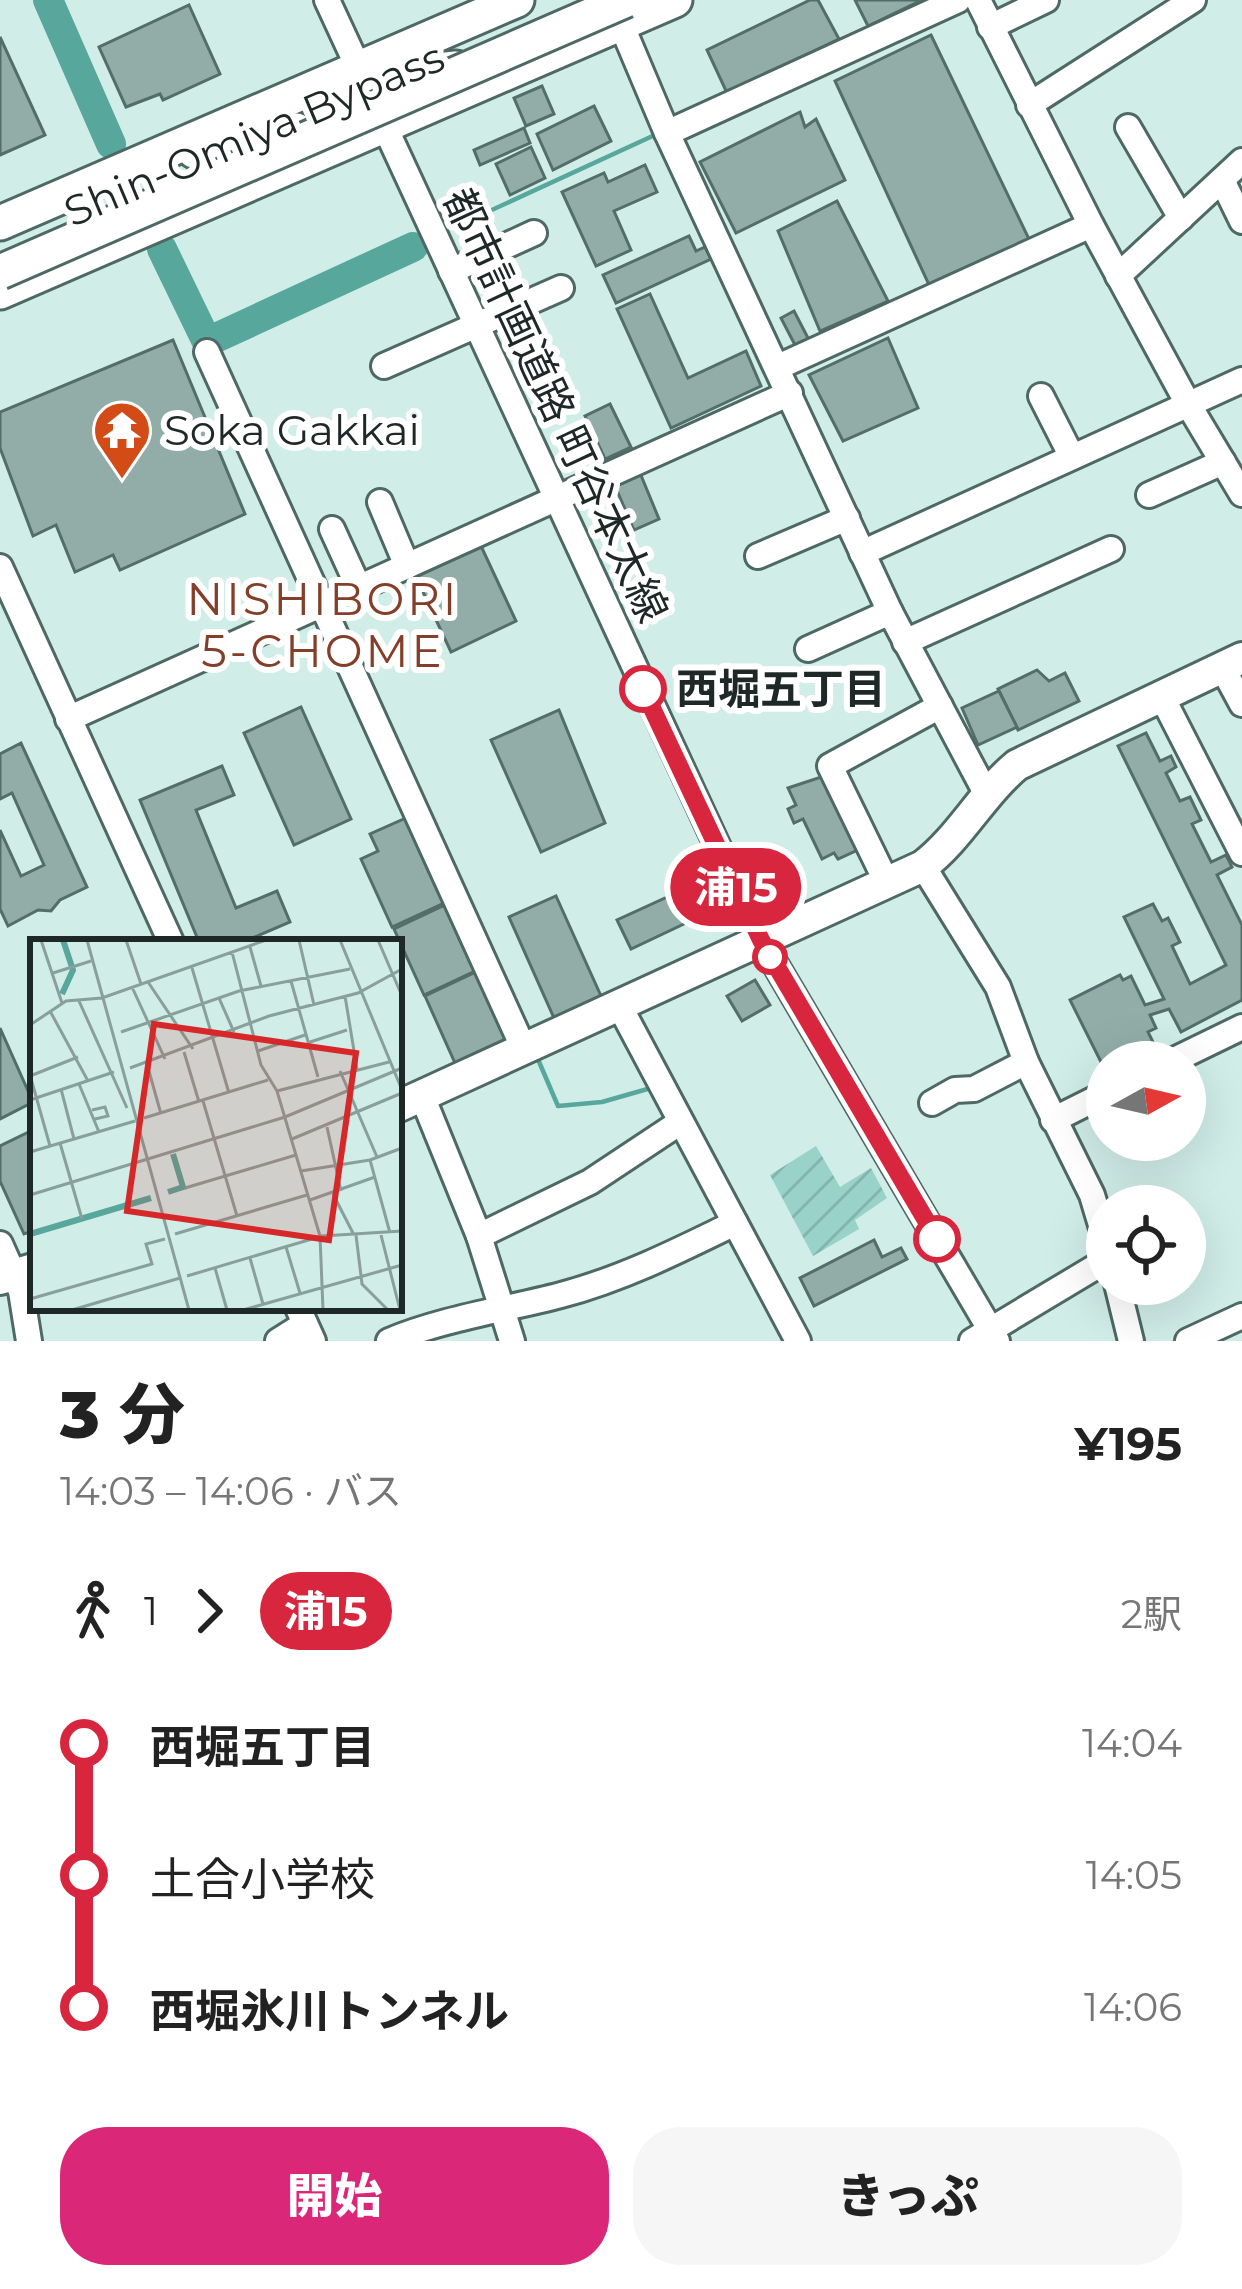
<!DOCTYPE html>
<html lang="ja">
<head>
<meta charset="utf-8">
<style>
  body { margin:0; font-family:Montserrat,"Noto Sans JP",sans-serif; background:#f6f6f6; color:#222; height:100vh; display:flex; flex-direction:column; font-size:45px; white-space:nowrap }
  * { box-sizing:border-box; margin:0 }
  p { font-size:39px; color:#767676 }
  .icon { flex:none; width:66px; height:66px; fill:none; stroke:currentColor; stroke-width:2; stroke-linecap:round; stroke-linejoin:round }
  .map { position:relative; height:1341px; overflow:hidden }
  .sheet { display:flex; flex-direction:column; background:#fff; flex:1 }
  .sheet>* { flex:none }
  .badge { padding:0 24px; border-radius:39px; font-size:42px; line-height:78px }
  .needle { width:78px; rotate:82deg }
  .buttons { position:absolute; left:1086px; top:1041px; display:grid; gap:24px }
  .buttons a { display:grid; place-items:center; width:120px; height:120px; border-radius:50%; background:#fff; box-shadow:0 12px 48px #0002; font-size:60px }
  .map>.badge { position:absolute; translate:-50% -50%; box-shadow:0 0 0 6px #fff }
  .legs { display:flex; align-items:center; gap:18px; height:132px; padding:0 60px; font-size:39px }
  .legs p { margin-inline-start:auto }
  .overview { display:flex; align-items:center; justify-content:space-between; height:204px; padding:0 60px }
  h1 { font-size:66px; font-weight:800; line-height:90px }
  .button { display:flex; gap:24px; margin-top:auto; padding:24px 60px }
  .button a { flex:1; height:138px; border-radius:48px; background:#db2777; color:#fff; font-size:48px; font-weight:800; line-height:138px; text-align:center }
  .button a+a { background:#f6f6f6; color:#222 }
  ul { padding:0 60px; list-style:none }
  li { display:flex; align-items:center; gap:42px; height:132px; font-size:45px }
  li i { display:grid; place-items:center; width:18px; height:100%; margin:0 15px; background:currentColor }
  li i::after { content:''; width:30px; height:30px; margin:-15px; border:9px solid; border-radius:50%; background:#fff }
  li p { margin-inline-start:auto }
  li:first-child i { background:linear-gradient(#0000 50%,currentColor 0) }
  li:last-child i { background:linear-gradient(currentColor 50%,#0000 0) }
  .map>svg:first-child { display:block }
  .garden { fill:url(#garden-furrows) }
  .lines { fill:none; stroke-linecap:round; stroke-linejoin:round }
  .stream { stroke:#57a79c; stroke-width:4.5 }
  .river { stroke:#57a79c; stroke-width:30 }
  .building { fill:#92ada8; stroke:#536d69; stroke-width:3 }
  .minor-casing { stroke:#4e6863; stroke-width:30 }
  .major-casing { stroke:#4e6863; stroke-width:36 }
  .highway-casing { stroke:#4e6863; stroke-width:39 }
  .minor { stroke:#fff; stroke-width:24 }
  .major { stroke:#fff; stroke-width:30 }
  .highway { stroke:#fff; stroke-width:33 }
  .highway-bridge-casing { stroke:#4e6863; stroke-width:39; stroke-linecap:butt }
  .highway-bridge { stroke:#fff; stroke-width:33 }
  .line-1-casing { stroke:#fff; stroke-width:27 }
  .line-1 { stroke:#d7263d; stroke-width:18 }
  .stop-1-dot { fill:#fff; stroke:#d7263d; stroke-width:6 }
  .labels { text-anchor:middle; stroke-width:12; stroke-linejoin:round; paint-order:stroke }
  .street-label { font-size:42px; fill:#1e2927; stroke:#fff }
  .poi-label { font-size:42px; fill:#1e2927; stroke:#fff; text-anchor:start }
  .stop-label { font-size:42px; font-weight:bold; fill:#1e2927; stroke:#fff; text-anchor:start }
  .neighbourhood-label { font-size:45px; letter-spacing:3px; fill:#833f29; stroke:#fff }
  .inset-river { fill:none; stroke:#57a79c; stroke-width:6 }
  .inset-road { fill:none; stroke:#899f9b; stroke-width:3 }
  .view { fill:#d62828; fill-opacity:0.15; stroke:#d62828; stroke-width:6 }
  .inset-edge { fill:none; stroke:#1e2927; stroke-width:6 }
</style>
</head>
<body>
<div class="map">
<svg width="1242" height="1341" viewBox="0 0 1242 1341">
  <defs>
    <pattern id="garden-furrows" width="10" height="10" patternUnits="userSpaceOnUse" patternTransform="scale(3)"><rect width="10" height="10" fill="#98d2c9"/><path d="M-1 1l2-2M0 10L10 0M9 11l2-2" fill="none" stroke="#83b4ad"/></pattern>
  </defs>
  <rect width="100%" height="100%" fill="#d0ede8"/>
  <polygon class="garden" points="816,1146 840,1187 871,1168 887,1198 855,1220 859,1229 813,1256 770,1175"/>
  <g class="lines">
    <g class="stream">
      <polyline points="457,226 657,134"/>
      <polyline points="537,1057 558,1106 602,1102 651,1088"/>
      <polyline points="728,1237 749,1274"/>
    </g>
    <g class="river">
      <polyline points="48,0 111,144"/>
      <polyline points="162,249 207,342 413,247"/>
    </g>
  </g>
  <g class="building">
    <polygon points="810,0 818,0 839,39 727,93 707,50"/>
    <polygon points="855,0 922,0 868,26"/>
    <polygon points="189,5 220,74 163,100 160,94 126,107 99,47"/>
    <polygon points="931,35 1029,239 930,287 835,81"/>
    <polygon points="0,37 45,135 0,155"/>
    <polygon points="542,86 554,114 526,126 514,98"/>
    <polygon points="594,106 611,141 553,170 537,134"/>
    <polygon points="800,112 805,127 816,119 845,180 736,233 700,162"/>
    <polygon points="524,128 530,143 480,165 474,150"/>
    <polygon points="531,147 545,178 510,195 496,164"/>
    <polygon points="645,165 657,192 614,211 631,250 596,266 562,192 604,173 608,182"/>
    <polygon points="837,201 888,301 820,331 778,231"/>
    <polygon points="689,236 696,251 705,247 711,259 616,303 603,275"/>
    <polygon points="650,294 688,378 746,351 761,386 671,428 617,309"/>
    <polygon points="794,311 809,340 796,347 781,318"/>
    <polygon points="888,338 918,408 843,441 809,375"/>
    <polygon points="173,340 245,514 120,570 113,555 75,572 56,525 33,536 0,448 0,412"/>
    <polygon points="610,404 631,447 605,459 585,416"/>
    <polygon points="638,468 659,519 634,530 612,479"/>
    <polygon points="481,546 516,621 451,652 416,577"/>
    <polygon points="1037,670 1049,681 1065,673 1079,701 1018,730 998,689"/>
    <polygon points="999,691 1017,727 978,745 962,708"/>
    <polygon points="301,707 351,819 294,845 244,733"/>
    <polygon points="559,710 605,823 541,852 491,740"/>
    <polygon points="1146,733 1160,761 1171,756 1176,767 1166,773 1180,801 1190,797 1201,820 1192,824 1211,862 1226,855 1232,867 1217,875 1242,925 1242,1000 1181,1032 1169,1009 1150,1015 1156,1028 1148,1032 1159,1054 1144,1062 1107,1062 1107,1074 1070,1000 1120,975 1123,980 1131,976 1145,1005 1164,999 1124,917 1153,904 1162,921 1168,918 1180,942 1172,946 1190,984 1226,965 1118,746"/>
    <polygon points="21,743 87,887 60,900 51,911 38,910 8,926 0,909 0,830 21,876 44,865 12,793 0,799 0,754"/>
    <polygon points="222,766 234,795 196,810 236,908 277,891 290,922 243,942 199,942 140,800"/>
    <polygon points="827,775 862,848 838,859 834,853 822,859 803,819 794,823 788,809 796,805 788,788"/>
    <polygon points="406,818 444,903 392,927 361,859 378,851 370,834"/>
    <polygon points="676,893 688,922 631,949 617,920"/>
    <polygon points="556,896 601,996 554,1018 509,917"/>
    <polygon points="445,905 475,971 424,995 394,929"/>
    <polygon points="476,972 506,1040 455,1063 425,996"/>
    <polygon points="755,980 770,1005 742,1021 727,996"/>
    <polygon points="0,1028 33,1102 0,1119"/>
    <polygon points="33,1130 33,1231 24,1234 0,1181 0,1146"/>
    <polygon points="874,1240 882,1257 901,1248 907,1259 814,1306 800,1278"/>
  </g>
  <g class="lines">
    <defs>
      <g id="minor">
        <polyline points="327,0 364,80"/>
        <polyline points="978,0 1091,225 1188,404 1242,494"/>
        <polyline points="621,24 667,133 890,612 987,795"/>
        <polyline points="990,27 1046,0"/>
        <polyline points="1029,105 1193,0"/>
        <polyline points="378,112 761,940 997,1341"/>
        <polyline points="1128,127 1181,218"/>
        <polyline points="667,133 958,0"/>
        <polyline points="1222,180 1242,221"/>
        <polyline points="451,271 534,233"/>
        <polyline points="1118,276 1242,161"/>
        <polyline points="207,352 523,1047"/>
        <polyline points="384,366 561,288"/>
        <polyline points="778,367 1091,225"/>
        <polyline points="1041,396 1072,457"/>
        <polyline points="1149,495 1223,462"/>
        <polyline points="380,502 407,566"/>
        <polyline points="332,529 359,588"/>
        <polyline points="862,553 1242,380"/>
        <polyline points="758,556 847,518"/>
        <polyline points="0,567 171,942"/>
        <polyline points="905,642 1111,549"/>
        <polyline points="808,649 890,612"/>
        <polyline points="1222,667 1242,704"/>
        <polyline points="1161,695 1242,853"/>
        <polyline points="68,719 790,393"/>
        <polyline points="923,866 998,987 1026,1062 1092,1195 1107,1245"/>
        <polyline points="887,883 830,766 940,706"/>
        <polyline points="619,1005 798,1341"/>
        <polyline points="1170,1062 1242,1027"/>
        <polyline points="422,1096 479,1236 512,1341"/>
        <polyline points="932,1103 955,1090 974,1089 1026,1062"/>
        <polyline points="1053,1120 1107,1093"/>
        <polyline points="479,1236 590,1182 679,1123"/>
        <polyline points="0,1244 21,1291 29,1341"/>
        <polyline points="1117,1284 1131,1341"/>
        <polyline points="298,1308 313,1341"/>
        <polyline points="278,1341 305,1324"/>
        <path d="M389,1341C444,1318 504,1310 561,1295C622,1279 680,1250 735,1223"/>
        <polyline points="972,1341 1107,1260"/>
        <polyline points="1188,1341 1242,1316"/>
      </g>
      <g id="major">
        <path d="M399,1106L923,866C960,838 981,795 1017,765L1242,658"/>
        <polyline points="0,1279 33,1269"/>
      </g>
      <g id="highway">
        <polyline points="370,92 419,72 456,68"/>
        <polyline points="194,151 259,142 296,130"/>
        <polyline points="0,223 517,0"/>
        <polyline points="0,292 675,0"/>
      </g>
    </defs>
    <use href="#minor" class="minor-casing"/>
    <use href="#major" class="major-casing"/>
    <use href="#highway" class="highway-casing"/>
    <use href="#minor" class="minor"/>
    <use href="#major" class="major"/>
    <use href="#highway" class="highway"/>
    <defs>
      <polyline id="highway-bridge" points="0,272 626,0"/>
    </defs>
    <use href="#highway-bridge" class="highway-bridge-casing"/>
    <use href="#highway-bridge" class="highway-bridge"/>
  </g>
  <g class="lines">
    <defs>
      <polyline id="line-1" points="643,689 761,940 937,1239"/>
    </defs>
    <use href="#line-1" class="line-1-casing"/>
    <use href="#line-1" class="line-1"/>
  </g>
  <defs>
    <symbol id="temple-pin" viewBox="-11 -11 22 30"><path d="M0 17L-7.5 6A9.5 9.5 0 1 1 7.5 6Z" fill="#d34c18" stroke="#fff"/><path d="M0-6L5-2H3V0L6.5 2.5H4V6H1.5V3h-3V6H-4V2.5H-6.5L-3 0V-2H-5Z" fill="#fff"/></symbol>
  </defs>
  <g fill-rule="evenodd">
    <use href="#temple-pin" x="89" y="397" width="66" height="90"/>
  </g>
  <g class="stop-1-dot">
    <circle cx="643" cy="689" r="21"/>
    <circle cx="770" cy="957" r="15"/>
    <circle cx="937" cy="1239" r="21"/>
  </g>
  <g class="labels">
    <g class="street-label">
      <text transform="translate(254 134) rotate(-23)" y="15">Shin-Omiya Bypass</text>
      <text transform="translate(556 405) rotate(65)" y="15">都市計画道路 町谷本太線</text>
    </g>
    <g class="poi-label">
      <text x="164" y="445">Soka Gakkai</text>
    </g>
    <g class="stop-label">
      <text x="676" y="704">西堀五丁目</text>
    </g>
    <g class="neighbourhood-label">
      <text x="323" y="615">NISHIBORI<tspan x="323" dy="52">5-CHOME</tspan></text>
    </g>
  </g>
  <g transform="translate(30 939)">
    <rect width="372" height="372" fill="#d0ede8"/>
    <path class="inset-river" d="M32,55L43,31L33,1M138,253L153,248L143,215M0,295L121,259"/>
    <path class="inset-road" d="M11,1L32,64M57,1L159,371M96,1L111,45M269,1L284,66M310,1L372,151M348,1L372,57M220,8L231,47M202,13L231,126L247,152L290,297L293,371M162,29L199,154M23,34L61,22M261,42L288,138M118,43L163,110M102,48L135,120M315,57L327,130M189,59L204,93M49,62L97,169M20,72L58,142M0,86L36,62L72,59L236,1M91,93L209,52L320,30M277,104L317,91M228,112L275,96M154,113L169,163M117,125L131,175M100,129L239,77L328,54L372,30M310,132L347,218M0,136L20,207M0,137L48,118M49,145L69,193M31,150L44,200M247,152L359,123M0,161L84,133M173,162L207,277M62,171L75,168L78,177L65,180M114,179L238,141M297,188L311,252M262,200L372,154M30,204L52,280M0,213L105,182M271,232L340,221M155,249L266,216M303,255L324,296M0,256L255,178L372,129M280,261L345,238M360,294L340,221L372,209M145,295L277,256M326,296L332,345L358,371M351,296L370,371M256,308L270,354M220,319L233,365M185,329L197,371M157,337L292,297L372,292M0,360L122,325L116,305L135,300M42,371L150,339M213,371L372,326"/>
    <path class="view" d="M124,85L326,114L299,301L97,272Z"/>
    <rect width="372" height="372" class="inset-edge"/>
  </g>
</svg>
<div class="buttons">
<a><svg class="needle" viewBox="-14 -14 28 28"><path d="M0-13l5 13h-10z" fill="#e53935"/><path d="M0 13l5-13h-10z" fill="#767676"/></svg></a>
<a><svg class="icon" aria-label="locate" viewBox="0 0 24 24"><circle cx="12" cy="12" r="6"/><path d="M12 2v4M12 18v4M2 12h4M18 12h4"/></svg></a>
</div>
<b class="badge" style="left:736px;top:887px;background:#d7263d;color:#fff">浦15</b>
</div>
<section class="sheet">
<div class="overview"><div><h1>3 分</h1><p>14:03 – 14:06 · バス</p></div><b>¥195</b></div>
<div class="legs"><svg class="icon" aria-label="walk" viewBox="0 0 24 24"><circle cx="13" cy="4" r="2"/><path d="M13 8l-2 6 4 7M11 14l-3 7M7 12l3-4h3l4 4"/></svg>1<svg class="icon" aria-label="forward" viewBox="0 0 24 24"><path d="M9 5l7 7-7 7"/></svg><b class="badge" style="background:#d7263d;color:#fff">浦15</b><p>2駅</p></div>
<ul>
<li><i style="color:#d7263d"></i><b>西堀五丁目</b><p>14:04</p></li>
<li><i style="color:#d7263d"></i><span>土合小学校</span><p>14:05</p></li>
<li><i style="color:#d7263d"></i><b>西堀氷川トンネル</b><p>14:06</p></li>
</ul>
<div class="button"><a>開始</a><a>きっぷ</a></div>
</section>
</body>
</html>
